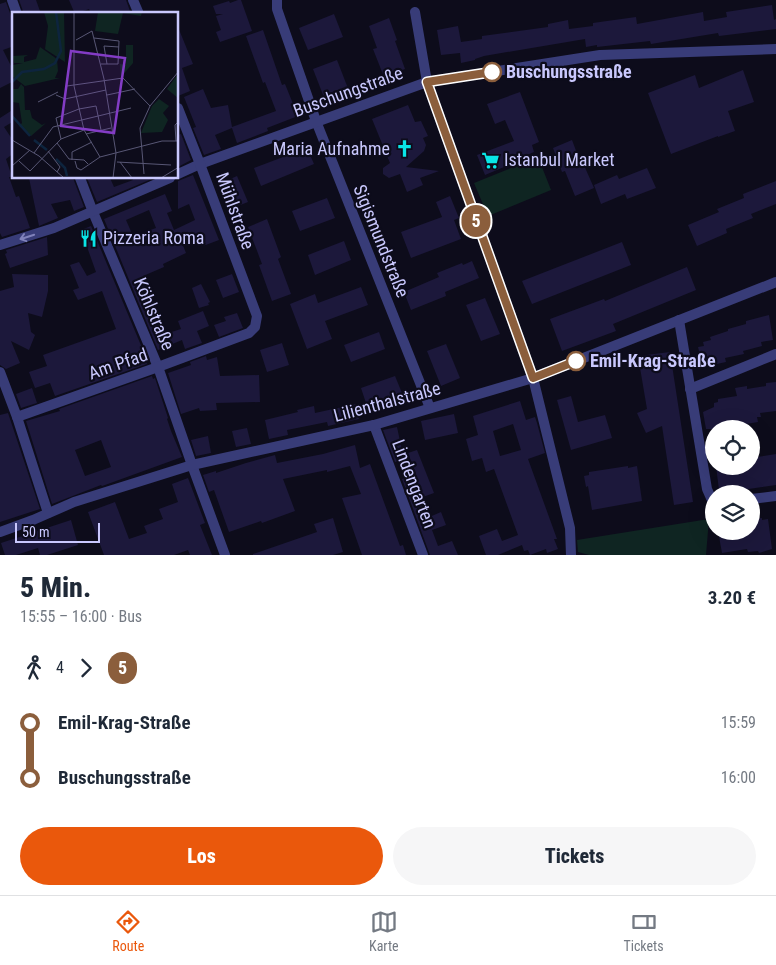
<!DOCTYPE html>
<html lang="de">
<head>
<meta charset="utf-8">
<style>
  body { margin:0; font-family:"Roboto Condensed",sans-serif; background:#f6f6f7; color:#1f2937; height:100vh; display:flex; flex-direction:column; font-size:19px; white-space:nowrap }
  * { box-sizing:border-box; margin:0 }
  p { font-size:16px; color:#747a83 }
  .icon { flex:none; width:28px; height:28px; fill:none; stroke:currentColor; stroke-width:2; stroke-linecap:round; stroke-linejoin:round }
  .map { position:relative; height:555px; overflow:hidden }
  .details { display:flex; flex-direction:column; background:#fff; flex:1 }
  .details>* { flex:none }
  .badge { padding:0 10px; border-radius:16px; font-size:18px; line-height:32px }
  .buttons { position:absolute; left:705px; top:420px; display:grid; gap:10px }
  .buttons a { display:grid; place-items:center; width:55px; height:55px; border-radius:50%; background:#fff; box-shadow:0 5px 20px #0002; font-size:25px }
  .scale { position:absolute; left:15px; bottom:12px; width:85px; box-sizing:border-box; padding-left:5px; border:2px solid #c9c8fd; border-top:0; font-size:14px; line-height:18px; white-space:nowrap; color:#c9c8fd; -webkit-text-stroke:4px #0d0c1b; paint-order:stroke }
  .map>.badge { position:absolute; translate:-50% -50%; box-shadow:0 0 0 2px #fff }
  .legs { display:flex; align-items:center; gap:8px; height:55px; padding:0 20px; font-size:16px }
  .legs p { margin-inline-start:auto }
  .overview { display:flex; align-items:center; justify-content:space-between; height:85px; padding:0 20px }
  h1 { font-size:28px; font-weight:800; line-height:38px }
  .button { display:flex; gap:10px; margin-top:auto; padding:10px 20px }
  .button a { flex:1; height:58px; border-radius:30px; background:#ea580c; color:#fff; font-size:20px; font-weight:800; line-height:58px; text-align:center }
  .button a+a { background:#f6f6f7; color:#1f2937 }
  ul { padding:0 20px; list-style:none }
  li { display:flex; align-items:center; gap:18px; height:55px; font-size:19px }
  li i { display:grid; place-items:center; width:8px; height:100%; margin:0 6px; background:currentColor }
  li i::after { content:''; width:12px; height:12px; margin:-6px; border:4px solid; border-radius:50%; background:#fff }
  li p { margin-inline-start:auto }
  li:first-child i { background:linear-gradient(#0000 50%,currentColor 0) }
  li:last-child i { background:linear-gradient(currentColor 50%,#0000 0) }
  .tab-bar { display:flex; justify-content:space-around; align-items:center; height:70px; border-top:1px solid #e0e1e3; background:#fff; font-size:14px; color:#747a83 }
  .tab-bar a { display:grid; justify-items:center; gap:2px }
  .tab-bar .active { color:#ea580c }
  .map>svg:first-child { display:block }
  .green { fill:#0f2522 }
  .building { fill:#1c183b; fill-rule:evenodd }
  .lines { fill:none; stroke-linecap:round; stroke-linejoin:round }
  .street { stroke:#383c78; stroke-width:10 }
  .oneway { stroke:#8082ba }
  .line-1-casing { stroke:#fff; stroke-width:11 }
  .line-1 { stroke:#8b5e3c; stroke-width:8 }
  .stop-1-dot { fill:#fff; stroke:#8b5e3c; stroke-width:2.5 }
  .labels { text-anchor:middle; stroke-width:4.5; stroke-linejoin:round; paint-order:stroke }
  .stop-label { font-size:18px; font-weight:bold; fill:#c9c8fd; stroke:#0d0c1b; text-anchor:start }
  .street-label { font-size:18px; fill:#c9c8fd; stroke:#0d0c1b }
  .poi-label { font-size:18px; fill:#c9c8fd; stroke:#0d0c1b; text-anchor:start }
  .inset-river { fill:none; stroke:#0d243e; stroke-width:2.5 }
  .inset-road { fill:none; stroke:#585775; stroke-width:1 }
  .view { fill:#833cc5; fill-opacity:0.15; stroke:#833cc5; stroke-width:2.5 }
  .inset-edge { fill:none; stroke:#c9c8fd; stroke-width:2.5 }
</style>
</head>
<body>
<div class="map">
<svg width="776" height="555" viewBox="0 0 776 555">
  <rect width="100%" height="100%" fill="#0d0c1b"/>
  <g class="green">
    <polygon points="538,157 551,190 488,216 474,183"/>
    <polygon points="709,519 706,555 589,555 578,552 577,540"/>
  </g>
  <g class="building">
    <polygon points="19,0 36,0 41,14 24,14"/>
    <polygon points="69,0 126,0 131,14 91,14 89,9 75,14"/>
    <polygon points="238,0 241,0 252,31 220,42 216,32 221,30 216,16 223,14 216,14 213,6 229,1 230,3"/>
    <polygon points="6,2 11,16 14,20 14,46 3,50 14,72 14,81 0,88 0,4"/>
    <polygon points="772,5 774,20 776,19 776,29 719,36 718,33 651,44 650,41 597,47 597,45 586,47 585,39 484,56 475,59 475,60 461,63 460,53 441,55 437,30 458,26 461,42 482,39 482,36 548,27 548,24 568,20 569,29 593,26 593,23 607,21 636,17 637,24 703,12 704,21 727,17 726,12"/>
    <polygon points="334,14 343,37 308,50 299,28"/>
    <polygon points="389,18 397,40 395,41 405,69 384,77 373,49 377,48 369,26"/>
    <polygon points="178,27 193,64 182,68 190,91 178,96"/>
    <polygon points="263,30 282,85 285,84 298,116 267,128 268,131 237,143 232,128 215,135 221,149 204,155 193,128 196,127 184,97 203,89 211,108 228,105 232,127 276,111 265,82 263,83 246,36"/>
    <polygon points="337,60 349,91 325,100 313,69"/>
    <polygon points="743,70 754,102 728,111 735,131 718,137 718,136 671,154 648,93 695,75 699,88"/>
    <polygon points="520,92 539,142 532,145 534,152 520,158 521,160 485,175 477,155 514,141 505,120 495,124 487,104"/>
    <polygon points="408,105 415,122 421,121 428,136 423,138 426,145 424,151 406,167 439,171 420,178 423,185 407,192 400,174 389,178 383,174 383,168 390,163 372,119"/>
    <polygon points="14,109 14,121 4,127 14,142 14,153 6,159 12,177 9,177 16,197 19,196 30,228 2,237 0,233 0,118"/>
    <polygon points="181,134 191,160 178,167 178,135"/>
    <polygon points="572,140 581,164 583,163 594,188 575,196 565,171 562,172 553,148"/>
    <polygon points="307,148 314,164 261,186 254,168"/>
    <polygon points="647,168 656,188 627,199 625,194 601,204 594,185 617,175 619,179"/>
    <path d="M193,175L219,240L203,246L198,236L182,243L186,253L163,264L164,267L143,276L144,278L141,280L153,310L155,309L165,334L181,329L178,321L203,311L209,326L197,331L202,343L185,349L182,340L158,350L104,219L165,194L172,211L167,213L174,230L195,220L189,204L178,209V181ZM149,210L156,228L133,236L126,220Z"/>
    <polygon points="237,176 248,202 230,209 219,184"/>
    <polygon points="29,178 73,178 84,207 74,211 70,200 51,204 58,218 39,226"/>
    <polygon points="87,178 110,178 114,187 133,180 132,178 154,178 97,202"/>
    <polygon points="776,181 776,204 751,214 753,218 726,229 727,233 697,246 688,225 719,212 717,209 744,198 743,194"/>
    <polygon points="450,196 459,218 454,220 461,239 411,258 401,232 442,217 436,202"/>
    <polygon points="327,198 335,218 300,231 292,211"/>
    <polygon points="267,219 281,257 278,259 291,294 272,301 259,265 262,264 248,227"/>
    <polygon points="91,226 145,355 144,355 147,364 55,396 50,383 35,388 29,372 47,366 43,355 116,329 102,291 78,300 73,290 79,288 70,265 79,262 87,276 96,272 81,230"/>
    <polygon points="47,237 48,255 10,268 5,254 7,253 6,250"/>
    <polygon points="344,241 351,260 315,275 308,255"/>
    <polygon points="622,242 631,265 532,304 522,281"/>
    <polygon points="472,261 479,278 445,292 446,296 411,310 404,292 439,277 437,273 462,263 463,265"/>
    <polygon points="687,267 696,290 613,324 616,331 562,351 550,319 604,299 605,301"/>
    <polygon points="12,274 48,275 48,291 42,317 28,313 31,332 35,335 29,350 11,341 20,363 6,369 0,365 0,291 14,287"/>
    <polygon points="232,274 239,292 223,298 216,280"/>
    <polygon points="201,284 210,302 208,303 209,305 199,308 192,288"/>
    <polygon points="361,287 368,305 325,321 332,339 307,349 290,304 315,294 318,303"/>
    <polygon points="485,298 500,334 481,341 466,305"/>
    <polygon points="237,313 243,328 219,337 214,325 226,321 224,317"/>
    <polygon points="769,315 773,340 761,342 762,346 743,351 744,354 725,358 726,362 703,367 698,347 704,346 703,342 711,340 710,337 728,331 728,329 746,324 746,321"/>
    <polygon points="379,332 385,349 351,362 344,345"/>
    <polygon points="282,343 289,365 267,372 260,350"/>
    <polygon points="446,344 460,378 441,386 427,351"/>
    <polygon points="670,352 693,502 674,505 662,426 646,433 637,413 647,409 638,356"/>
    <polygon points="206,356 207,360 217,357 220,376 259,375 260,402 216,403 217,410 200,411 199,408 181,414 168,373 191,365 190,362"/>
    <path d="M152,376L153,379L155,378L168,418L167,419L171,431L182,457L105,485L102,486L101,485L52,504L26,421L60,411L59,409ZM101,440L111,467L85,476L75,450Z"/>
    <polygon points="395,376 402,393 367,406 361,388"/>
    <polygon points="776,382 776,411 760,413 761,417 757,417 758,422 717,429 706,429 703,412 714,407 714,403 718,402 718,399 737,396 735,388 747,386 747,389 766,386 766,383"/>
    <polygon points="32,388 37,403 21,408 16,394"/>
    <polygon points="571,396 578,422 605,415 612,438 571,450 557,400"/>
    <path d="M520,401L526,420L535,417L537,423L545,453L528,459L557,539H554L558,549L547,553L546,549L530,555L528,550L524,551L522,545L498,555H486L479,536L497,529L502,541L518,535L494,469L486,472L482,458L472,461L466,439L478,435L473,416ZM513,424L521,450L500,456L493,431Z"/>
    <polygon points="356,404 359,419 328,426 327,422 287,430 288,435 269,439 265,420 298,412 297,410 314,406 315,413"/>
    <polygon points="8,413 40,509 0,522 0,415"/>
    <polygon points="454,414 458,433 425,440 421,421"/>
    <polygon points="397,427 404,460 395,462 383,430"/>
    <polygon points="247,428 251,444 236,447 232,431"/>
    <polygon points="208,436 211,453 196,456 191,440"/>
    <polygon points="355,445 360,468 370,464 400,546 403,545 406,555 362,555 342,498 361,494 350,466 327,472 327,470 283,479 295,511 262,523 261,521 229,532 214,490 209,492 203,475 216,471 216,473 246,463 275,455 277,463 323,454"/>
    <polygon points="417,450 434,493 420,498 427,518 441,512 446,525 432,530 438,546 452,541 458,555 430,555 402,479 416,474 408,453"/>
    <polygon points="776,454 776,485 742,490 743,491 737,492 737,494 721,494 721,489 719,490 716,466 751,466 751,458"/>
    <polygon points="628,466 628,468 637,466 642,501 592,510 588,486 586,487 584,476 589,475 589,472"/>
    <polygon points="188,478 205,523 200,525 212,555 190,555 188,550 174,555 104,555 88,512 115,502 129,539 147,533 144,526 163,519 159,509 178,502 172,484"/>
    <polygon points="333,518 343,552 333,555 253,555 253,554 317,532 314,524"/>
    <polygon points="762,518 762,520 768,519 772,549 759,553 758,551 748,552 747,549 722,553 718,531 751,531 753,519"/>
    <polygon points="71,520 78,545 47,555 40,555 38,548 16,555 5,555 1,543"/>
  </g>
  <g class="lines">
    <g class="street">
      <polyline points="12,0 17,14"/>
      <polyline points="133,0 139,14"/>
      <polyline points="277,0 277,9 316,121 430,408"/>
      <polyline points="415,12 427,82 533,378 570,528 571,555"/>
      <polyline points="178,174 200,164 427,82 600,55 776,49"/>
      <polyline points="80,178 93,212 158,367 192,465 225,555"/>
      <polyline points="0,245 54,228 170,178"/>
      <polyline points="679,320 707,489 711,498 714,499"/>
      <polyline points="0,372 17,417 48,513"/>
      <polyline points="690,389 776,354"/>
      <polyline points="17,417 158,367 249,333 255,327 257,316 200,164 178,108"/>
      <polyline points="374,425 423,555"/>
      <polyline points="751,499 776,496"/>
      <polyline points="0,532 33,520 74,502 192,465 374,425 533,378 776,282"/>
    </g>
  </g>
  <defs><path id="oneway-shaft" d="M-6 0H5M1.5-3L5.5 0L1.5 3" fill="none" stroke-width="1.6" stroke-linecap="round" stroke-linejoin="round" transform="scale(1.25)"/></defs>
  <use class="oneway" href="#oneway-shaft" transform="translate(27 237) rotate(162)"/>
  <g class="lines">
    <defs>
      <polyline id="line-1" points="492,72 427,82 533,378 576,361"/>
    </defs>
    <use href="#line-1" class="line-1-casing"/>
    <use href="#line-1" class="line-1"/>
  </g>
  <defs>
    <symbol id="church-bare" viewBox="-9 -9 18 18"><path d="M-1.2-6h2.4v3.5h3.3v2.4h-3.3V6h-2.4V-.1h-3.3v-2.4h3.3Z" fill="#09e5e7" stroke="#0d0c1b" stroke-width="2.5" paint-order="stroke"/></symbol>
    <symbol id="supermarket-bare" viewBox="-9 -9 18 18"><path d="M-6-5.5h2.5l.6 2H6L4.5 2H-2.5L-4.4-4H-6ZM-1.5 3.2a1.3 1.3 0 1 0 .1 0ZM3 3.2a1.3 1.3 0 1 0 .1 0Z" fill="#09e5e7" stroke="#0d0c1b" stroke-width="2.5" paint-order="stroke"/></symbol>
    <symbol id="restaurant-bare" viewBox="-9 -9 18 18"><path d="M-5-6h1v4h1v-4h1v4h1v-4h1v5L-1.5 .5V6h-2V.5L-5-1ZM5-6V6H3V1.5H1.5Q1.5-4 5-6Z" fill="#09e5e7" stroke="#0d0c1b" stroke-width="2.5" paint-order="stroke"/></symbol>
  </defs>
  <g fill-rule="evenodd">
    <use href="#church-bare" x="392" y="136" width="25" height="25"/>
    <use href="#supermarket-bare" x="478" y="148" width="25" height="25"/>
    <use href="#restaurant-bare" x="76" y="226" width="25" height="25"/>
  </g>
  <g class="stop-1-dot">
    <circle cx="492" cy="72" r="9"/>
    <circle cx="576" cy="361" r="9"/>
  </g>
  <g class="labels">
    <g class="stop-label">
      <text x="506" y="78">Buschungsstraße</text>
      <text x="590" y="367">Emil-Krag-Straße</text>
    </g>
    <g class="street-label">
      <text transform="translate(348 92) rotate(-20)" y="6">Buschungstraße</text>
      <text transform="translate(235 211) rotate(70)" y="6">Mühlstraße</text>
      <text transform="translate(381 241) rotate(68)" y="6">Sigismundstraße</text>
      <text transform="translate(154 314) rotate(67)" y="6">Köhlstraße</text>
      <text transform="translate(118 364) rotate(-19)" y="6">Am Pfad</text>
      <text transform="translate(387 402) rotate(-15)" y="6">Lilienthalstraße</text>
      <text transform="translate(414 484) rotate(69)" y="6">Lindengarten</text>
    </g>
    <g class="poi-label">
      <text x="390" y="155" text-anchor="end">Maria Aufnahme</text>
      <text x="504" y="166">Istanbul Market</text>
      <text x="103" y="244">Pizzeria Roma</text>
    </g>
  </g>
  <g transform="translate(12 12)">
    <rect width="166" height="166" fill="#0d0c1b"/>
    <path d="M32,0H52L53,50L33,37L36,14ZM86,0H130L129,4L111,1L106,22L83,19ZM114,33H121V51L109,65L108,52L114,53ZM28,35L45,47L46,59L43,66H48L13,74L0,64L1,53L11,51H2L1,44L16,43L12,45V50L24,47ZM166,62V86L155,77ZM9,72L12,75L13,98H18L20,106L30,113L34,111L19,124L7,114L10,111L7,91L0,90V77H6ZM147,87L157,94L151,101L156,108L150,120L129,121L140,94Z" fill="#0f2522"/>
    <path class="inset-river" d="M0,70L10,60L32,57L43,51L49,39L44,0M0,104L18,124M22,128L35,138M44,147L53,156L55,164"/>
    <path class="inset-road" d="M62,0V74L72,118L88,145M82,26L107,29L106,52H89M64,28L80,19L92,67L104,141L101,166M95,52L92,34L107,35M55,74L111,66L138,94M44,83L53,87L94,78M95,83L123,77M26,90L46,80M74,122L99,116M49,127L44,106L67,97L84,94L89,118M0,128L27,144L52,166M164,129L163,113L167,109M45,131L57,147L72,148L76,152M36,139L48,155L45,160M22,141L41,115L119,96M60,148V140L80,130M7,149L18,159L49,127L72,118M63,149L65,156L69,158L88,145L150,129H167M105,150L159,153M108,150L120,166M0,154L18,138M132,162L128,116L138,94L167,59M149,166L167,155"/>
    <path class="view" d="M59,39L113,46L102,121L49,114Z"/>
    <rect width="166" height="166" class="inset-edge"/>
  </g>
</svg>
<div class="buttons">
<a><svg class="icon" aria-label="locate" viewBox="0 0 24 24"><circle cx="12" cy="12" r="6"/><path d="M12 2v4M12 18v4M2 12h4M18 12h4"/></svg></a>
<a><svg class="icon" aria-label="layers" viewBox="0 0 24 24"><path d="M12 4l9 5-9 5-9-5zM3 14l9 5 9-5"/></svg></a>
</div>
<div class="scale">50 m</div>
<b class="badge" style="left:476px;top:221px;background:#8b5e3c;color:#fff">5</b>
</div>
<section class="details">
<div class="overview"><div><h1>5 Min.</h1><p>15:55 – 16:00 · Bus</p></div><b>3.20 €</b></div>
<div class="legs"><svg class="icon" aria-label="walk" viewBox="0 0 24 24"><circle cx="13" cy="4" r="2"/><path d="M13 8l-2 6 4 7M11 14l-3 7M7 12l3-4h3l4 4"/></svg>4<svg class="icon" aria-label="forward" viewBox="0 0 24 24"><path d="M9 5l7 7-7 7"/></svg><b class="badge" style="background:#8b5e3c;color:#fff">5</b></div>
<ul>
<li><i style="color:#8b5e3c"></i><b>Emil-Krag-Straße</b><p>15:59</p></li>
<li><i style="color:#8b5e3c"></i><b>Buschungsstraße</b><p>16:00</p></li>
</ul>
<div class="button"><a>Los</a><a>Tickets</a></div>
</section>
<nav class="tab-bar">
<a class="active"><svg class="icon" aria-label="directions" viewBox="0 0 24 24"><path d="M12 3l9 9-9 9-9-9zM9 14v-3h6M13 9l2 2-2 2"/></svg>Route</a>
<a><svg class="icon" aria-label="map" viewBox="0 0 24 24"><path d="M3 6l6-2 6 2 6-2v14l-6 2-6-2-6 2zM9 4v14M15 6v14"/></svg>Karte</a>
<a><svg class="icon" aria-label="tickets" viewBox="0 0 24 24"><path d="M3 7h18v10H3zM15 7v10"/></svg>Tickets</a>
</nav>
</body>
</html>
